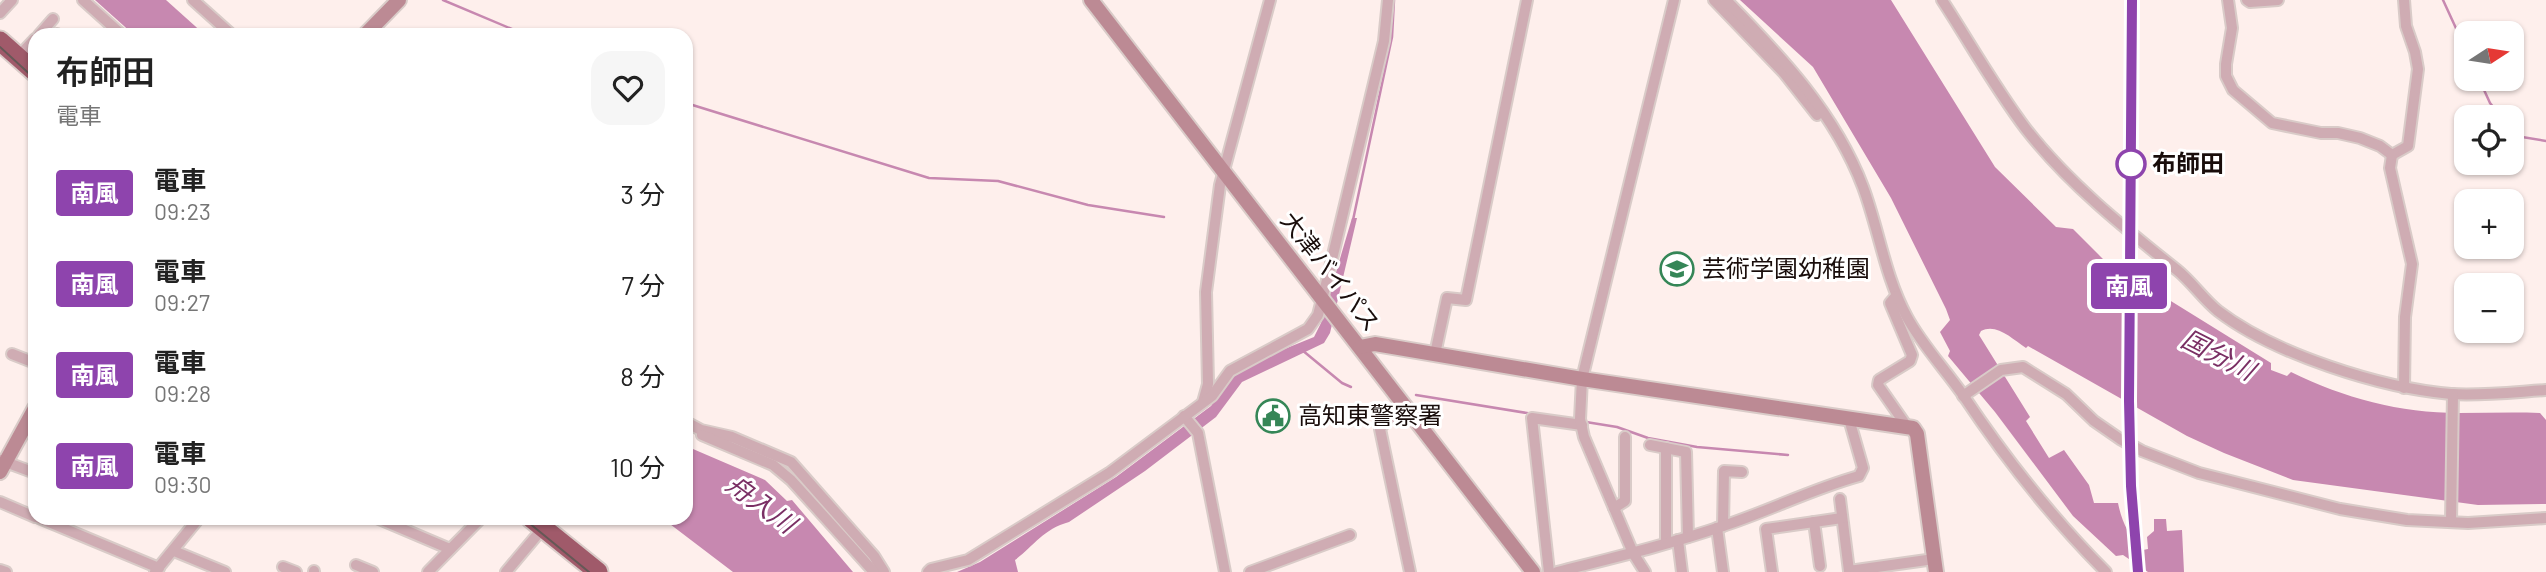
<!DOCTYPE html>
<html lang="ja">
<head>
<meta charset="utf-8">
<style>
  body { margin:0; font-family:Barlow,"Noto Sans JP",sans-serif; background:#f6f6f6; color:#222; height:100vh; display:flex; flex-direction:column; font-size:26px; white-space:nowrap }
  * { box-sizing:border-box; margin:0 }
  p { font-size:23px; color:#767676 }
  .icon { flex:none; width:38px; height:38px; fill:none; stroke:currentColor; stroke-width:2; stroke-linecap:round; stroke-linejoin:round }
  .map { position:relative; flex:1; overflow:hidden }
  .side { position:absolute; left:28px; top:28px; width:665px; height:497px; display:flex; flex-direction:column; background:#fff; border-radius:21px; box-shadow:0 2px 5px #0004 }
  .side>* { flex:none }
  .badge { padding:0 14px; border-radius:5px; font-size:24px; line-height:46px }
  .needle { width:46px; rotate:78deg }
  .buttons { position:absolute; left:2454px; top:21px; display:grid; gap:14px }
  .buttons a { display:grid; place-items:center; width:70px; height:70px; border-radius:14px; background:#fff; box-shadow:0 2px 5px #0004; font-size:35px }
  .map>.badge { position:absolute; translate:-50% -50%; box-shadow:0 0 0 4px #fff }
  .round { display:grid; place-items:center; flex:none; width:74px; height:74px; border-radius:21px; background:#f6f6f6 }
  .head { display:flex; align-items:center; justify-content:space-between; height:119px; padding:0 28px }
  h1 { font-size:33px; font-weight:600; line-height:52px }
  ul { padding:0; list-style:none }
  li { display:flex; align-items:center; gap:21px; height:91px; padding:0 28px }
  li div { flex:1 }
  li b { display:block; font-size:26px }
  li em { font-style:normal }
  li .badge { min-width:77px; font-weight:700; text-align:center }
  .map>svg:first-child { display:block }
  .water { fill:#c788b0 }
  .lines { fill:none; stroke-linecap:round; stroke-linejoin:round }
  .stream { stroke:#c788b0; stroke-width:2.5 }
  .street-casing { stroke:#d9cbc8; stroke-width:14 }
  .secondary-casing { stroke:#d9cbc8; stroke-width:18 }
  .highway-casing { stroke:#d9cbc8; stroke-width:23 }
  .street { stroke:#cfacb3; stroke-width:10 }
  .secondary { stroke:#bc8a94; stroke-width:14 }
  .highway { stroke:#a05a6a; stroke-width:19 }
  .tram { stroke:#655856; stroke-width:2 }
  .rail { stroke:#655856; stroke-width:2.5; stroke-dasharray:14 7; stroke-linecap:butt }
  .line-casing { stroke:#fff; stroke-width:16 }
  .line { stroke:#8e44ad; stroke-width:10 }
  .stop-dot { fill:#fff; stroke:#8e44ad; stroke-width:3.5 }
  .labels { text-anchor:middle; stroke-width:6; stroke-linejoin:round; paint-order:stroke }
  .stop-label { font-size:24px; font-weight:bold; fill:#190d0b; stroke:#fff; text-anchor:start }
  .poi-label { font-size:24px; fill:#190d0b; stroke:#fff; text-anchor:start }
  .street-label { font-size:24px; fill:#190d0b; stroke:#fff }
  .water-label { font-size:26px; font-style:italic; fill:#7a2f64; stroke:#fff }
</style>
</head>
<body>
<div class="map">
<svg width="2546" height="572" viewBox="0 0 2546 572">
  <rect width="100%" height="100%" fill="#feefec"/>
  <g class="water">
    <polygon points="95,0 166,0 205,35 134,35"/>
    <path d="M1740,0H1891L1995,167L2056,227L2073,229L2103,259L2271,363V370L2287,376L2291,372C2344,398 2400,413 2459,413C2486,413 2513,412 2540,413L2546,420V504L2478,505L2293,480L2224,453L2187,436L2028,346L2026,348C2012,339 1997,323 1981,331L1979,335L2030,417L2026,421L2049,458L2064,450L2089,485L2094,503H2118C2122,523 2129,536 2143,550L2148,549L2147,537L2154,531V519H2166L2167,531L2182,530L2184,572H2148L2123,555L2116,556L2073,516L1995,412L1948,356L1950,351L1940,332L1950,320L1946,309L1891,198L1813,67Z"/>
    <path d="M1352,218H1357L1330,333L1324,343L1242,382L1216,417L1145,471L1069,522C1043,529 1034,546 1015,560L1018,572H957L980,562L1116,477L1211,406L1229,380L1242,371L1282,350L1314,337L1321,323Z"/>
    <polygon points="686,446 765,480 787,501 792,500 853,572 733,572 662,518 686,518"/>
  </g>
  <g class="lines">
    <g class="stream">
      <polyline points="443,0 526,35"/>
      <polyline points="2443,0 2466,50"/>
      <polyline points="2479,79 2490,103 2501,117"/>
      <polyline points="686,103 929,178 998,181 1088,205 1164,217"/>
      <polyline points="2511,130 2516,136 2546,141"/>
      <polyline points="1353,220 1392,37 1394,0"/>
      <polyline points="1302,350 1342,383 1351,387"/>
      <polyline points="1416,395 1533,414"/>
      <polyline points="1586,422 1617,427 1648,438 1697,447 1788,455"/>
    </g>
    <defs>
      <g id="street">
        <polyline points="83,0 122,35"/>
        <polyline points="193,0 232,35"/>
        <polyline points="1714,0 1784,73 1817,115"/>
        <path d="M1726,0C1780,55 1835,113 1863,187C1879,230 1885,277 1907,317C1922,345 1945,369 1963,395C2005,458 2052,518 2106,572"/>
        <path d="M1942,0C1970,43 1995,88 2026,129C2068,183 2123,227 2177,270C2192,282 2203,299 2218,311C2274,354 2381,388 2451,394C2482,396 2515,392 2546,390"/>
        <polyline points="2228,0 2232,28 2226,64 2226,76 2233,90 2272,123 2321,133 2338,133 2360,138 2380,146 2392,155"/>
        <polyline points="2247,0 2250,2 2278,0"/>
        <polyline points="0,13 12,0"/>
        <polyline points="39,35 53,19"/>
        <polyline points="56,35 57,34"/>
        <polyline points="18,57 35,39"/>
        <polyline points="2392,155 2390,168 2412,264 2405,317 2404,388"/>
        <polyline points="2392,155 2408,146 2418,69 2415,52 2406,26 2404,0"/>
        <polyline points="1896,296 1890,303 1912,355 1910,361 1879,380 1878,385 1908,428"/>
        <polyline points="12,354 35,363"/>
        <polyline points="1435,354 1447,298 1466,300 1527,0"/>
        <polyline points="1963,396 2001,370 2023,367 2066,394 2094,421 2120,439 2142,451 2199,473 2340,509 2407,520 2468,523 2546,518"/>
        <polyline points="1203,402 1208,384 1206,292 1220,185 1270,0"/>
        <polyline points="1406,407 1387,420 1380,429 1410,572"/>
        <polyline points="1184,416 1198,433 1225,572"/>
        <polyline points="686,422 701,430 732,437 791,462 874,556 884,572"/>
        <polyline points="702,435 773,465 791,480 874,572"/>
        <polyline points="1650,445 1686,452 1688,537"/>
        <polyline points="1666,448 1666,543"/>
        <polyline points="0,460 35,473"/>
        <polyline points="1840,499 1849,571 1934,559"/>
        <polyline points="0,502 35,517"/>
        <polyline points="1614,508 1625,501 1625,437"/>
        <polyline points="39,518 159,568"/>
        <polyline points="377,518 450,549"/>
        <polyline points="1814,522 1820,566"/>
        <polyline points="2451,522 2453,394"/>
        <polyline points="1723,526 1724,471 1742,472"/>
        <polyline points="1717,528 1723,572"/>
        <polyline points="1678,540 1682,572"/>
        <polyline points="174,551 225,572"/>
        <polyline points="356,565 373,572"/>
        <polyline points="283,567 296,572"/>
        <polyline points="0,570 6,572"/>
        <polyline points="155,572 199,518"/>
        <polyline points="314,572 314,571"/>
        <polyline points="428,572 481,518"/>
        <polyline points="506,572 543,528"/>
        <polyline points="928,572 931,569 968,560 1109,473 1212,396 1230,371 1308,329 1318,315 1327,280 1384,41 1388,0"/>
        <polyline points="1250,572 1350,535"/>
        <polyline points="1549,572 1532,418 1582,425"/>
        <path d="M1557,572C1612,558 1668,545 1723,526C1769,511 1812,489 1859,476L1863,468L1849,419"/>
        <polyline points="1645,572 1633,553 1584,437 1580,419 1582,379 1674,0"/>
        <polyline points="1772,572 1766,529 1842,518"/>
      </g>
      <g id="secondary">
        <polyline points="1091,0 1533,572"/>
        <polyline points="365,35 399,0"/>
        <polyline points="1360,347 1375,344 1582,379 1913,428 1917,434 1936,572"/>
        <polyline points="0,472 35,408"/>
      </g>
      <g id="highway">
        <polyline points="0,41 35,72"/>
        <polyline points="531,518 598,572"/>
      </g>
    </defs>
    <use href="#street" class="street-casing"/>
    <use href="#secondary" class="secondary-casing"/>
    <use href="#highway" class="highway-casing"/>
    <use href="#street" class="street"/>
    <use href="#secondary" class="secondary"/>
    <use href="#highway" class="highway"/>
    <g class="tram">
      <polyline points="0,47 35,79"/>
      <polyline points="523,518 589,572"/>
    </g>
    <polyline class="rail" points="2132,0 2128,378 2131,486 2138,572"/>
  </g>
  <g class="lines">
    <defs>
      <polyline id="line" points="2132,0 2129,401 2131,486 2138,572"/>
    </defs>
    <use href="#line" class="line-casing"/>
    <use href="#line" class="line"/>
  </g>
  <defs>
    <symbol id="school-ring" viewBox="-11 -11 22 22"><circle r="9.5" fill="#fff" stroke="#358657" stroke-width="1.5"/><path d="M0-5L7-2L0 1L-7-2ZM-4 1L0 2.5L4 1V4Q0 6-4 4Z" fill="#358657"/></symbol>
    <symbol id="civic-ring" viewBox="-11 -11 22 22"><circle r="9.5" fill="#fff" stroke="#358657" stroke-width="1.5"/><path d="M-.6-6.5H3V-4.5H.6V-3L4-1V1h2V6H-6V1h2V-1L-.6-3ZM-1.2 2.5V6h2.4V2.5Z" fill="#358657"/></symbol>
  </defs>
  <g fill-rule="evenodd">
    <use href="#school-ring" x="1658" y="250" width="38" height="38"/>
    <use href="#civic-ring" x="1254" y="397" width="38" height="38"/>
  </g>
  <circle class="stop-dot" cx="2131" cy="164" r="14"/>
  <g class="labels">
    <g class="stop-label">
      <text x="2152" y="172">布師田</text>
    </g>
    <g class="poi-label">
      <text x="1702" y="277">芸術学園幼稚園</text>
      <text x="1298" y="424">高知東警察署</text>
    </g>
    <g class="street-label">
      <text transform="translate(1330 272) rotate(52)" y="8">大津バイパス</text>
    </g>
    <g class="water-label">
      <text transform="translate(2218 355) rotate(27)" y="9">国分川</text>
      <text transform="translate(761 504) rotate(36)" y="9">舟入川</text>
    </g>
  </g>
</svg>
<div class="buttons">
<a><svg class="needle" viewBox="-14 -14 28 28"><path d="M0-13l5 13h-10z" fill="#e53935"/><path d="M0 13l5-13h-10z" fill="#767676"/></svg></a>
<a><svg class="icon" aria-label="locate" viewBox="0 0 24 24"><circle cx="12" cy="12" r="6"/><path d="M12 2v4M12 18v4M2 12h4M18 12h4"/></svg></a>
<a>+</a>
<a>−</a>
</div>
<b class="badge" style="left:2129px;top:286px;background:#8e44ad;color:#fff">南風</b>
<section class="side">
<div class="head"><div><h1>布師田</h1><p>電車</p></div><a class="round"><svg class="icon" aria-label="heart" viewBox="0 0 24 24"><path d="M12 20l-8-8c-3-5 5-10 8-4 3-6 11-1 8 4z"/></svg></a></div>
<ul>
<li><span class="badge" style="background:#8e44ad;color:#fff">南風</span><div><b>電車</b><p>09:23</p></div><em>3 分</em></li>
<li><span class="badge" style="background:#8e44ad;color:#fff">南風</span><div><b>電車</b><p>09:27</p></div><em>7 分</em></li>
<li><span class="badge" style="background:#8e44ad;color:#fff">南風</span><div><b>電車</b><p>09:28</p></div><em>8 分</em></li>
<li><span class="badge" style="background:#8e44ad;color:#fff">南風</span><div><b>電車</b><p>09:30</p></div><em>10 分</em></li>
</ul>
</section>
</div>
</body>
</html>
